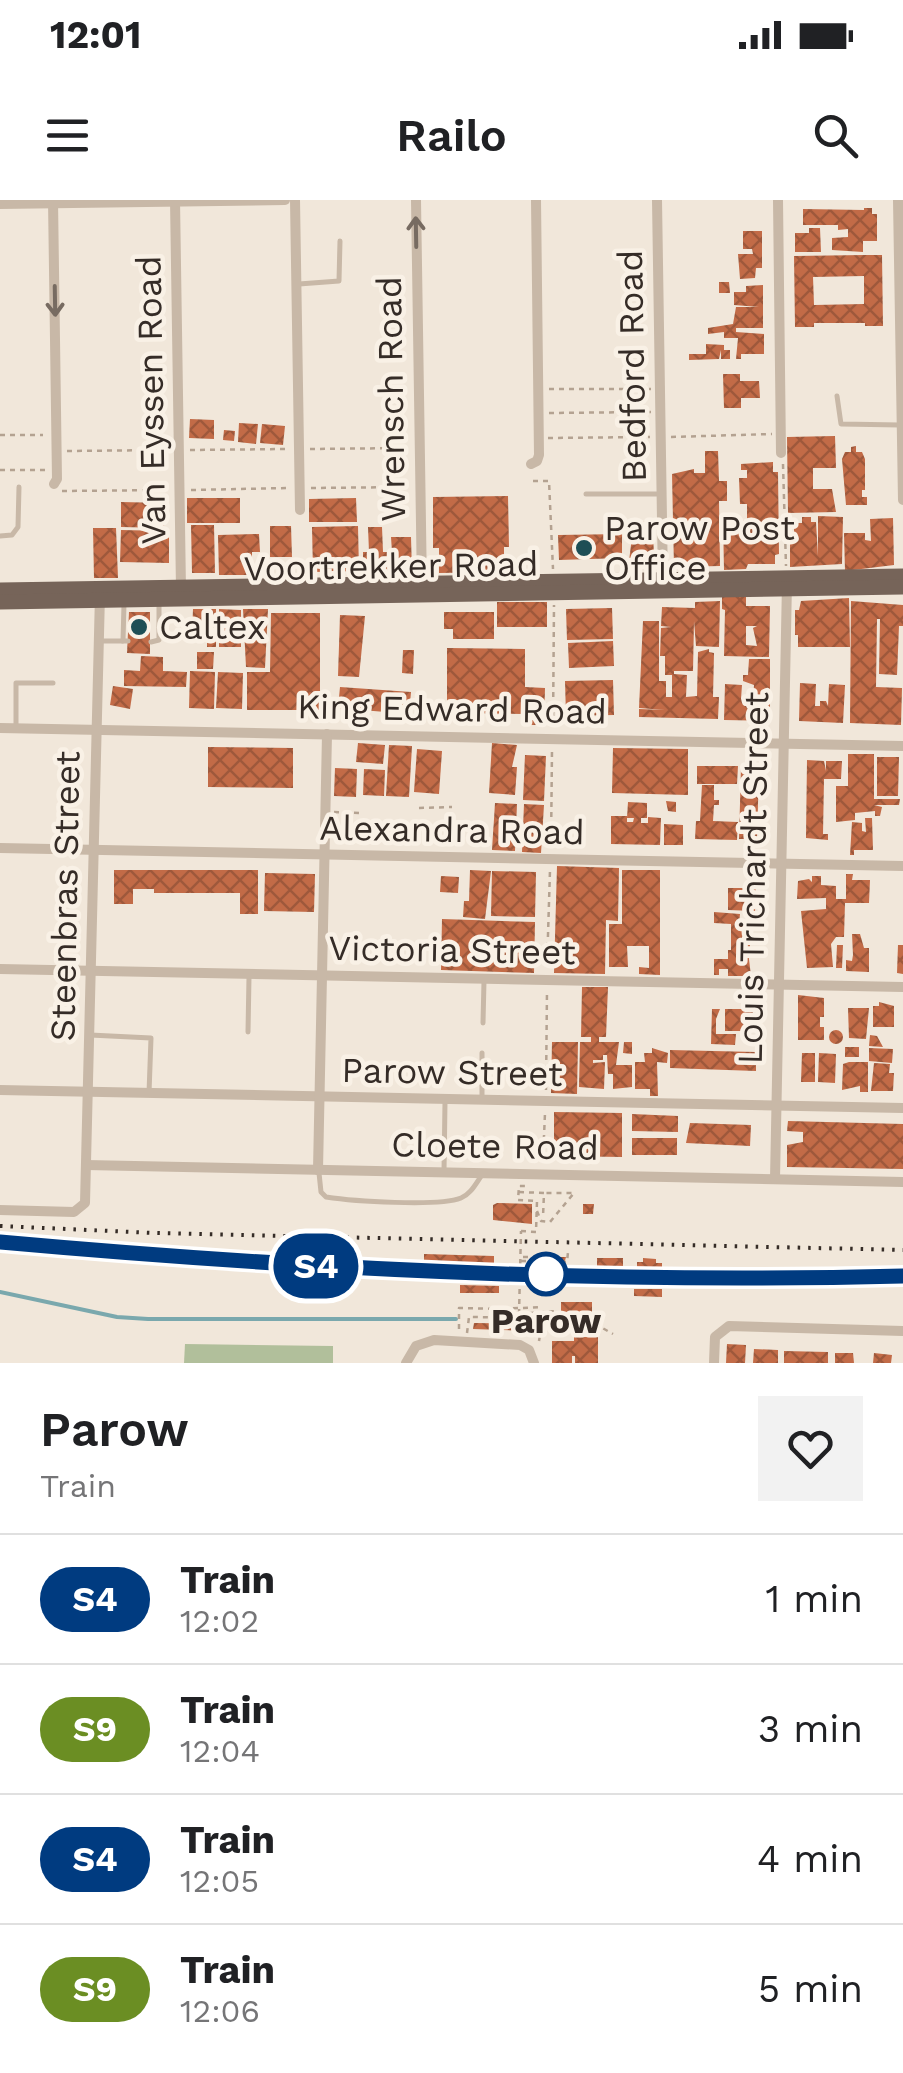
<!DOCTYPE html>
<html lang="en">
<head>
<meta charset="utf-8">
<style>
  body { margin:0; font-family:"Work Sans",sans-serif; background:#f2f2f2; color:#202124; height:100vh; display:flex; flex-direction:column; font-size:38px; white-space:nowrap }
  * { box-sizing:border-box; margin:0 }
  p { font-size:32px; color:#757577 }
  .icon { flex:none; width:55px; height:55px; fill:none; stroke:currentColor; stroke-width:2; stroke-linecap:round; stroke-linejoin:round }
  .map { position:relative; height:1163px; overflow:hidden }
  .sheet { display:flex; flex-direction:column; background:#fff; flex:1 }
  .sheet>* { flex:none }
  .badge { padding:0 20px; border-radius:32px; font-size:35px; line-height:65px }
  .map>.badge { position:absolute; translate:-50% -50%; box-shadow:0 0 0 5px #fff }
  .round { display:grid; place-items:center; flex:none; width:105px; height:105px; border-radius:0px; background:#f2f2f2 }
  .headline { display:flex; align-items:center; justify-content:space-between; height:170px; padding:0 40px }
  h1 { font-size:48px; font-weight:600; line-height:75px }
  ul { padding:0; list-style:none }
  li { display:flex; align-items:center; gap:30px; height:130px; padding:0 40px; border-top:2px solid #e0e0e0 }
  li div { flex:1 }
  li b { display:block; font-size:38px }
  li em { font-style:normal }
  li .badge { min-width:110px; font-weight:700; text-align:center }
  .status { display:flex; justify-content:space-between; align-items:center; height:70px; padding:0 50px; background:#fff; direction:ltr }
  .status svg { height:28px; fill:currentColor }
  header { display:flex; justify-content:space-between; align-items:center; height:130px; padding:0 40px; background:#fff; font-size:45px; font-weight:600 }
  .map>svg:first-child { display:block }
  .park { fill:#b1bf9b }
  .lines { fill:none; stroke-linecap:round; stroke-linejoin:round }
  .stream { stroke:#7aa8ad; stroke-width:4 }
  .building { fill:url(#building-cross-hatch); fill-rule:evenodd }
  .path { stroke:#b4a291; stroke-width:2.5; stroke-dasharray:5 5; stroke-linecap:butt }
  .lane { stroke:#c8b8a7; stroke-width:5 }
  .street { stroke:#c8b8a7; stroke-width:10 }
  .primary { stroke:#766459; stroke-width:15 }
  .rail { stroke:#352c27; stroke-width:4; stroke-dasharray:2.5 8; stroke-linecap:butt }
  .path-bridge { stroke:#b4a291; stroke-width:2.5; stroke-dasharray:5 5; stroke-linecap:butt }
  .oneway { stroke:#776b61 }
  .line-casing { stroke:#fff; stroke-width:22 }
  .line { stroke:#003b80; stroke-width:15 }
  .poi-dot { fill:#1e4e55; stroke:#f9f1e6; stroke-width:4 }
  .stop-dot { fill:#fff; stroke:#003b80; stroke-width:5 }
  .labels { text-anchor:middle; stroke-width:9; stroke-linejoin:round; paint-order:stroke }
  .street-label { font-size:35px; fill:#352c27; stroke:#f9f1e6 }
  .poi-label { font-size:35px; fill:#352c27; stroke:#f9f1e6; text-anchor:start }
  .stop-label { font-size:35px; font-weight:bold; fill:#352c27; stroke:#f9f1e6 }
</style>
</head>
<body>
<div class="status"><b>12:01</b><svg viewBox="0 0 49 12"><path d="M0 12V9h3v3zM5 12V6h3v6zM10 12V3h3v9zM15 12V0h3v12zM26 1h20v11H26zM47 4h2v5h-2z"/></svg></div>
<header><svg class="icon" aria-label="menu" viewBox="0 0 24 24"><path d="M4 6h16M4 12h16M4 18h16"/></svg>Railo<svg class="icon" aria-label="search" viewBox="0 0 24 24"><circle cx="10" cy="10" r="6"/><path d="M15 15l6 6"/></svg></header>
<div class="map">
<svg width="903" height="1163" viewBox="0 0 903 1163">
  <defs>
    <pattern id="building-cross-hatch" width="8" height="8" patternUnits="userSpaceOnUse" patternTransform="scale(2.5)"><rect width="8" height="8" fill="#c26b47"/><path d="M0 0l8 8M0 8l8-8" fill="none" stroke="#9e583b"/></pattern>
  </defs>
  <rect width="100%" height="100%" fill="#f1e7da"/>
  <polygon class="park" points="185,1144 333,1146 333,1163 184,1163"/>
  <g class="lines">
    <polyline class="stream" points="0,1092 117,1117 148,1119 456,1119"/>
  </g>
  <g class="building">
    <polygon points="864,8 872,8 872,14 877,14 877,41 863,41 863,52 832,50 832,38 848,37 848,29 838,30 838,25 803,25 803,9 864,10"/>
    <polygon points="809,28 820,28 821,52 795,52 795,33 809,33"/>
    <polygon points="743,31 762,31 762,68 756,68 755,78 740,79 738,54 753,54 752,49 743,49"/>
    <path d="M864,55H882L883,126H865V123H814V127H795L794,56ZM864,76V104L814,105L813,77Z"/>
    <polygon points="719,82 729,82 730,93 719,93"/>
    <polygon points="763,85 763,128 736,128 736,132 764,134 764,154 741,154 741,159 736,159 738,138 724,138 724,132 708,134 708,128 733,124 736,107 759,107 734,105 734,92 746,92 746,86"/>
    <polygon points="706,144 724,145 724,150 730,150 730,159 721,159 721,150 719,159 689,160 689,154 706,154"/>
    <polygon points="723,174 740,174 740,181 759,181 760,198 741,198 741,208 724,208"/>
    <polygon points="190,219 214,220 214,239 189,238"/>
    <polygon points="239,223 258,224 256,244 238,242"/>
    <polygon points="262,224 285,226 283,245 260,243"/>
    <polygon points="224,230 235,231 234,241 223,240"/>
    <polygon points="835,236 836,268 813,268 813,289 832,289 836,312 788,313 787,237"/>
    <polygon points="856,246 856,252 862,252 865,259 865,290 862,290 862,297 867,297 867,305 846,305 842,259 845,252 851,252 851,247"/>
    <polygon points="705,251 718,251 719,281 727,281 727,301 719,301 720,366 674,367 672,274 694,269 694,273 705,273"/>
    <polygon points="773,262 773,272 778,272 779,354 775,355 775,364 748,364 746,369 724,370 723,320 747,320 747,304 740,304 739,278 747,278 747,270 741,270 741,264"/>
    <polygon points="508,296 509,347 504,347 504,372 439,373 439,348 433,348 433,297"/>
    <rect x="187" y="298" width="53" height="25"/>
    <polygon points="356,298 357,322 309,322 309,299"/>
    <polygon points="121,302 165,303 164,328 121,327"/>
    <polygon points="818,316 843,317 842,364 790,367 790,340 794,340 794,323 802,323 802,317 811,317 811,322 816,322 818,356"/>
    <polygon points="893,318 894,365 845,371 844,333 865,333 865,340 871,341 870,319"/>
    <polygon points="634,321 652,322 655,369 628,369"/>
    <polygon points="191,325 214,325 215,373 192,373"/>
    <polygon points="270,326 291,326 292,357 270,357"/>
    <polygon points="358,326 359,371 313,372 312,327"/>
    <polygon points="368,327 382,327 383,352 392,352 391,337 411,337 412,372 363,373 363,352 369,352"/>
    <polygon points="93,328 116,328 118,378 94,378"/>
    <polygon points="121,330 169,331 169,363 120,362"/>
    <polygon points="259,334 260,352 252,352 252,375 219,375 218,335"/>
    <polygon points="622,334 622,358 559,360 558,335"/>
    <path d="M722,397H746V406H770L769,457L724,456L725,410L722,409ZM746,426H757L753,428L757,446L746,445Z"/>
    <polygon points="849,398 850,447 798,447 798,435 795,435 795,410 799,410 801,401"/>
    <polygon points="720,401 719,447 696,446 694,421 693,471 674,471 674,474 687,475 686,497 697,496 698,452 709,449 709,452 714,453 713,497 719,497 718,519 639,517 639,509 665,510 639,508 643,421 659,421 659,481 666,481 666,497 672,497 672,475 665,475 665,456 660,456 661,428 671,427 661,426 662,407 695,408 695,402"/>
    <polygon points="851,401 903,405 903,426 899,426 897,475 879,474 880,419 877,419 876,487 902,488 901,525 850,523"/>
    <rect x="497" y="402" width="50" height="25"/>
    <polygon points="612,408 613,439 567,440 566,409"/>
    <polygon points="193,409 216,409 216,447 207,447 207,433 192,434"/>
    <polygon points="219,409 241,410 241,447 219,447"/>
    <polygon points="243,409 268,409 265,468 246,467"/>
    <polygon points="129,412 150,412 150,454 127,453"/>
    <polygon points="444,412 494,412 494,439 453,439 453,429 444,429"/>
    <polygon points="271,413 320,413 320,510 247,510 247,472 270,472"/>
    <polygon points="340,415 365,416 359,477 338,476"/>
    <polygon points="613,441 614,466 569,468 568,443"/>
    <polygon points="447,448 525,449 525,487 545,488 544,525 523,525 523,514 447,513"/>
    <polygon points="403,450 414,450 413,474 402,473"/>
    <polygon points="197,452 214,452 213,469 197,469"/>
    <polygon points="141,456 163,457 163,471 187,472 186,487 124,486 124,470 140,471"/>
    <polygon points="749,459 770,459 770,521 724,520 725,484 742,485 741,499 753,505 754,485 743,481 743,475 748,475"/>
    <polygon points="190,471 215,472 214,509 189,508"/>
    <polygon points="218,472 243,473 242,509 216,508"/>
    <polygon points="613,480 614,515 566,516 565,481"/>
    <polygon points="800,483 816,484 815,506 820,506 820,501 826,501 828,506 829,484 845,485 843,523 799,521"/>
    <polygon points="113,486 133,489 130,509 110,505"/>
    <polygon points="340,487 411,492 409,514 338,508"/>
    <polygon points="358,543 385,545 383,564 356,562"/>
    <polygon points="492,543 517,545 512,567 517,567 515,595 489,593"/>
    <polygon points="389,545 412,546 409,597 386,596"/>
    <polygon points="208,547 293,548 293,588 208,587"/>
    <polygon points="613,548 688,549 688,595 612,593"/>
    <polygon points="417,549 442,551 439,594 414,592"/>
    <polygon points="848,554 874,554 874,599 900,599 899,605 874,605 882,607 880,616 875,616 875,611 855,613 855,620 836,622 836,586 848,586"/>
    <polygon points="525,555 546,556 544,601 523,600"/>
    <polygon points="877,557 899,557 898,596 877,596"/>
    <polygon points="807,560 824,561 826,571 826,561 842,561 841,579 824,579 823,634 828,634 828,640 806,638"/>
    <polygon points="697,566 738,566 737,584 697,584"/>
    <polygon points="741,567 759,568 757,639 739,639"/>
    <polygon points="335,568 357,569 356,597 334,596"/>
    <polygon points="364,569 385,570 384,596 363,595"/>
    <polygon points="702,585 714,585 714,600 719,600 719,605 714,605 713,621 738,622 737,640 695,639 696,621 700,621"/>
    <polygon points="666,601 676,602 676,612 668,611"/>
    <polygon points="628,602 647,603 647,618 641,618 641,623 648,623 648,617 661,618 660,645 611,644 611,616 627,616 627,622 633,622 634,618 627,618"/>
    <polygon points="495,603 517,604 515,651 492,650"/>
    <polygon points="524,604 544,605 541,653 522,652"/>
    <polygon points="865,618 872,618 873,650 854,650 854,655 850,655 852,622 862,623 862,631 866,632"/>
    <polygon points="664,624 683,625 683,645 664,645"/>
    <polygon points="557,666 619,668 618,721 606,720 605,774 554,773"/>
    <polygon points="114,670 258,670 258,714 240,714 240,693 154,693 154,689 133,689 133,704 114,704"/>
    <polygon points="470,670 491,671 485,719 463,717 464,701 469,701"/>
    <polygon points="622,670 660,670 660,775 639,774 639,767 649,768 649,746 627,746 628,767 609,767 609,724 622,724"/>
    <polygon points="492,671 536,672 535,717 491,716"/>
    <polygon points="265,673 315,674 314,712 264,711"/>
    <polygon points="846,674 853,674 852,680 870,680 869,703 845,703 844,737 836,737 831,744 833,767 807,768 801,711 826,709 826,698 797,699 798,681 809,679 812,682 812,676 821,676 821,685 836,686 836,699 846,699"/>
    <polygon points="441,676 459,677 458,693 440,692"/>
    <polygon points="728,688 756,688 755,711 728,710"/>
    <polygon points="714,712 740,714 739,725 750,725 750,749 738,751 748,751 751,776 728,776 728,769 719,769 719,775 714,775 714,759 728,759 728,750 731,750 731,724 714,723"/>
    <polygon points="442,719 535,722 534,773 441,770"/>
    <polygon points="852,734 860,734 864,748 869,748 869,772 846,771 846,760 852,761 853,755"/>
    <polygon points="837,745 843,745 842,768 836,768"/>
    <polygon points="898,745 903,745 903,774 897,773"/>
    <polygon points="582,787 608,787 606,837 599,837 599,842 619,842 616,865 632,865 632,887 613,889 613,874 608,874 607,855 603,855 603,860 593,860 593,863 605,862 604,889 579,887 580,842 591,842 591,837 581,837"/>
    <polygon points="798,795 824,798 824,817 820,817 820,827 824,827 824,840 798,840"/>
    <polygon points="879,802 894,806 894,827 873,827 873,806 879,806"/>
    <polygon points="848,808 869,808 866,839 849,838"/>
    <polygon points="712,809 720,809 716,819 716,834 736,834 735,845 711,844"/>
    <polygon points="725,809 753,809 752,831 749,831 749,835 743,835 743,831 725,831"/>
    <circle cx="836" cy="837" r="7"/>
    <polygon points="870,835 877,836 883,847 869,846"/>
    <polygon points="552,842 578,842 577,894 551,893"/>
    <polygon points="624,842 632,842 632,854 623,853"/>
    <rect x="845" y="847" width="14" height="10"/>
    <polygon points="652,848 668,853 667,863 657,862 658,896 650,896 650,889 635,889 635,862 645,862 644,853 652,853"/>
    <polygon points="869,848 893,849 892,863 869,861"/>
    <polygon points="670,850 756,852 756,871 670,868"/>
    <polygon points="802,853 815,853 815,882 801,882"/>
    <polygon points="819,853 836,854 835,883 818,882"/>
    <polygon points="849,862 868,862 868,892 860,892 860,886 842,890 843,864"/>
    <polygon points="874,863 890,864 889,873 894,873 893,891 871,891"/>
    <polygon points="554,912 622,913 622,957 554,956"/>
    <polygon points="632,914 678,916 678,932 632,931"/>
    <polygon points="788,921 903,924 903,969 787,967 787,945 803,942 803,932 787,931"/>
    <polygon points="690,923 751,925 750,946 686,943"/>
    <rect x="632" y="938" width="45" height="17"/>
    <polygon points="497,1003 532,1004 532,1024 493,1020 493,1005"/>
    <polygon points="583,1004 594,1004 593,1014 583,1014"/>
    <polygon points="424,1054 494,1056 494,1064 424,1062"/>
    <polygon points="555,1057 566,1057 563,1068 555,1067"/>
    <rect x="597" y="1058" width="26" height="8"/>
    <polygon points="643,1058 656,1059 656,1063 662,1063 662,1069 637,1069 637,1062 643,1062"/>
    <polygon points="460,1085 499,1086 499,1093 460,1093"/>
    <polygon points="634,1089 662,1089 662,1097 634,1096"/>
    <polygon points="561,1102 592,1102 592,1116 561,1115"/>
    <polygon points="474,1123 534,1124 534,1131 473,1129"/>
    <polygon points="574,1137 598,1137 598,1163 575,1163 575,1156 572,1156 572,1163 552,1163 552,1141 574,1141"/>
    <polygon points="727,1144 746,1145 745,1163 726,1163"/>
    <polygon points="754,1149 778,1150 778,1163 753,1163"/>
    <polygon points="784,1151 828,1152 828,1163 784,1163"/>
    <polygon points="835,1153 853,1153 854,1163 835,1163"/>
    <polygon points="874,1153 892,1155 891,1163 873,1163"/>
  </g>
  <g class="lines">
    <g class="path">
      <polyline points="549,189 651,189"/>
      <polyline points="549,213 651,212"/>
      <polyline points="0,235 43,235"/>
      <polyline points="671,237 772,234"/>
      <polyline points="548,238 650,237"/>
      <polyline points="310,249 407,248"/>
      <polyline points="190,250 287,249"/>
      <polyline points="67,251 169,250"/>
      <polyline points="783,264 786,366"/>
      <polyline points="0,270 48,270"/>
      <polyline points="533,281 549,281 553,369"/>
      <polyline points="311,288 408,287"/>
      <polyline points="191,290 288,288"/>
      <polyline points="62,291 169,290"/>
      <polyline points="553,527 554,405"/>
      <polyline points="419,608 452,607"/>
      <polyline points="334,612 362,613"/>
      <polyline points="551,647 552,550"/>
      <polyline points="547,767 550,670"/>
      <polyline points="546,890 547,790"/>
      <polyline points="543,960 545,913"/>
      <polyline points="519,992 544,993 543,1017"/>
      <polyline points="537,1011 541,1021 550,1022 574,993 544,993"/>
      <polyline points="521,1031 536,1032 537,1001 518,1000 519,986 529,986"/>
      <polyline points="523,1057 542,1057"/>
      <polyline points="521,1061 567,1062 568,1052"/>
      <polyline points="519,1114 556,1111 556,1126"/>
      <polyline points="500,1116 500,1109 541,1107"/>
      <polyline points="544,1126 599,1126 613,1134"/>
      <polyline points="459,1129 459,1108 500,1109"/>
      <polyline points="467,1133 469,1117 543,1118 539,1141"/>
    </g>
    <g class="lane">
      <polyline points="299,84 339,81 340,41"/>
      <polyline points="837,196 841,224 900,225"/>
      <polyline points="586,294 662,294"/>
      <polyline points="0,336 12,335 18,327 19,287"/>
      <polyline points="101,441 128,441"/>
      <polyline points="123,441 124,404"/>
      <polyline points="151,442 159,440 159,402"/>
      <polyline points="16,528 16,483 53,483"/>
      <polyline points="483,823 484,781"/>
      <polyline points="248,832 249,777"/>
      <polyline points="90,835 151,838 149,893"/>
      <polyline points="482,900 482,853"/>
      <polyline points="444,971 445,902"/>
      <path d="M319,973L321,992L326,997C352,1001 438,1007 461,998C471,994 476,983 482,975"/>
    </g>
    <g class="street">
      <polyline points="53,0 57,279 54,284"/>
      <polyline points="175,0 181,389"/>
      <polyline points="295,0 300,310"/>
      <polyline points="416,0 422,389"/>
      <polyline points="657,0 663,384"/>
      <polyline points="778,0 781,253"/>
      <polyline points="898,0 903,300"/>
      <polyline points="0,4 285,0"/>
      <polyline points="531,264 537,261 539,255 536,0"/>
      <polyline points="0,528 903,546"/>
      <polyline points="0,648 903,666"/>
      <polyline points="0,769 903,787"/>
      <polyline points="0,890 903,908"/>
      <polyline points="86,965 903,982"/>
      <polyline points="318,970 327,534"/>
      <polyline points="775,979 787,383"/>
      <polyline points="0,1010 74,1012 85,1003 100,394"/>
      <polyline points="406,1163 416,1146 434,1140 520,1145 529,1150 534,1163"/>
      <polyline points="714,1163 715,1137 729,1126 903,1131"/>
    </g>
    <g class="primary">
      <polyline points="0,390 903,376"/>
      <polyline points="0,402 903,387"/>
    </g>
    <g class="rail">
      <polyline points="0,1026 155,1033 903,1050"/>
      <polyline points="0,1049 243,1069 364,1075 732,1084 903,1083"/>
    </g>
    <polyline class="path-bridge" points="519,1114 521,1031"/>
  </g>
  <defs><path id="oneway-shaft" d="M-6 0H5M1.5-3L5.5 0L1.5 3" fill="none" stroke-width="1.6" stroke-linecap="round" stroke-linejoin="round" transform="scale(2.5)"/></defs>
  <g class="oneway">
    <use href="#oneway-shaft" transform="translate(416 32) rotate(-91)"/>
    <use href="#oneway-shaft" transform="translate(55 101) rotate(89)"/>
  </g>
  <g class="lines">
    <defs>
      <path id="line" d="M0,1042C300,1069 602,1084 903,1076"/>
    </defs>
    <use href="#line" class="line-casing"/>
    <use href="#line" class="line"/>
  </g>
  <g class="poi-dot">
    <circle cx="584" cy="348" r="10"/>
    <circle cx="139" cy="427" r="10"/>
  </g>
  <circle class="stop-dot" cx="546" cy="1074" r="20"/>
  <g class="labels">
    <g class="street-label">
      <text transform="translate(632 166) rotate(-91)" y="12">Bedford Road</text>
      <text transform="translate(391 199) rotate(-91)" y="12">Wrensch Road</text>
      <text transform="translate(151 200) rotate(-91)" y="12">Van Eyssen Road</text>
      <text transform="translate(391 366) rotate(-1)" y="12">Voortrekker Road</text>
      <text transform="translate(452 509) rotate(1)" y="12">King Edward Road</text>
      <text transform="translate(452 630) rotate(1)" y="12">Alexandra Road</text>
      <text transform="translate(753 678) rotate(-89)" y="12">Louis Trichardt Street</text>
      <text transform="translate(65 696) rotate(-89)" y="12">Steenbras Street</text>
      <text transform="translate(452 750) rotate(1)" y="12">Victoria Street</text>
      <text transform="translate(452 872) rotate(1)" y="12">Parow Street</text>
      <text transform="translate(495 946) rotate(1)" y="12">Cloete Road</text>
    </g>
    <g class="poi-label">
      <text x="604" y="340">Parow Post<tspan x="604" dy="40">Office</tspan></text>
      <text x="159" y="439">Caltex</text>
    </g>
    <g class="stop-label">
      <text x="546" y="1133">Parow</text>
    </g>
  </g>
</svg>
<b class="badge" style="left:316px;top:1066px;background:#003b80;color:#fff">S4</b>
</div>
<section class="sheet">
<div class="headline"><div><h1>Parow</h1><p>Train</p></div><a class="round"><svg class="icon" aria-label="heart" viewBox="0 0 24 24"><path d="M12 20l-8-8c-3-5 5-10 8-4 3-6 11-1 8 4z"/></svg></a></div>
<ul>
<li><span class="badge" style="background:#003b80;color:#fff">S4</span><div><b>Train</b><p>12:02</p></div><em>1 min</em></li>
<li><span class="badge" style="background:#6b8e23;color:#fff">S9</span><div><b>Train</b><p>12:04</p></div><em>3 min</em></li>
<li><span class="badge" style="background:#003b80;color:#fff">S4</span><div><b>Train</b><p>12:05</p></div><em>4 min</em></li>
<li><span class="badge" style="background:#6b8e23;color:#fff">S9</span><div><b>Train</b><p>12:06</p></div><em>5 min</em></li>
</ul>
</section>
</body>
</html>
